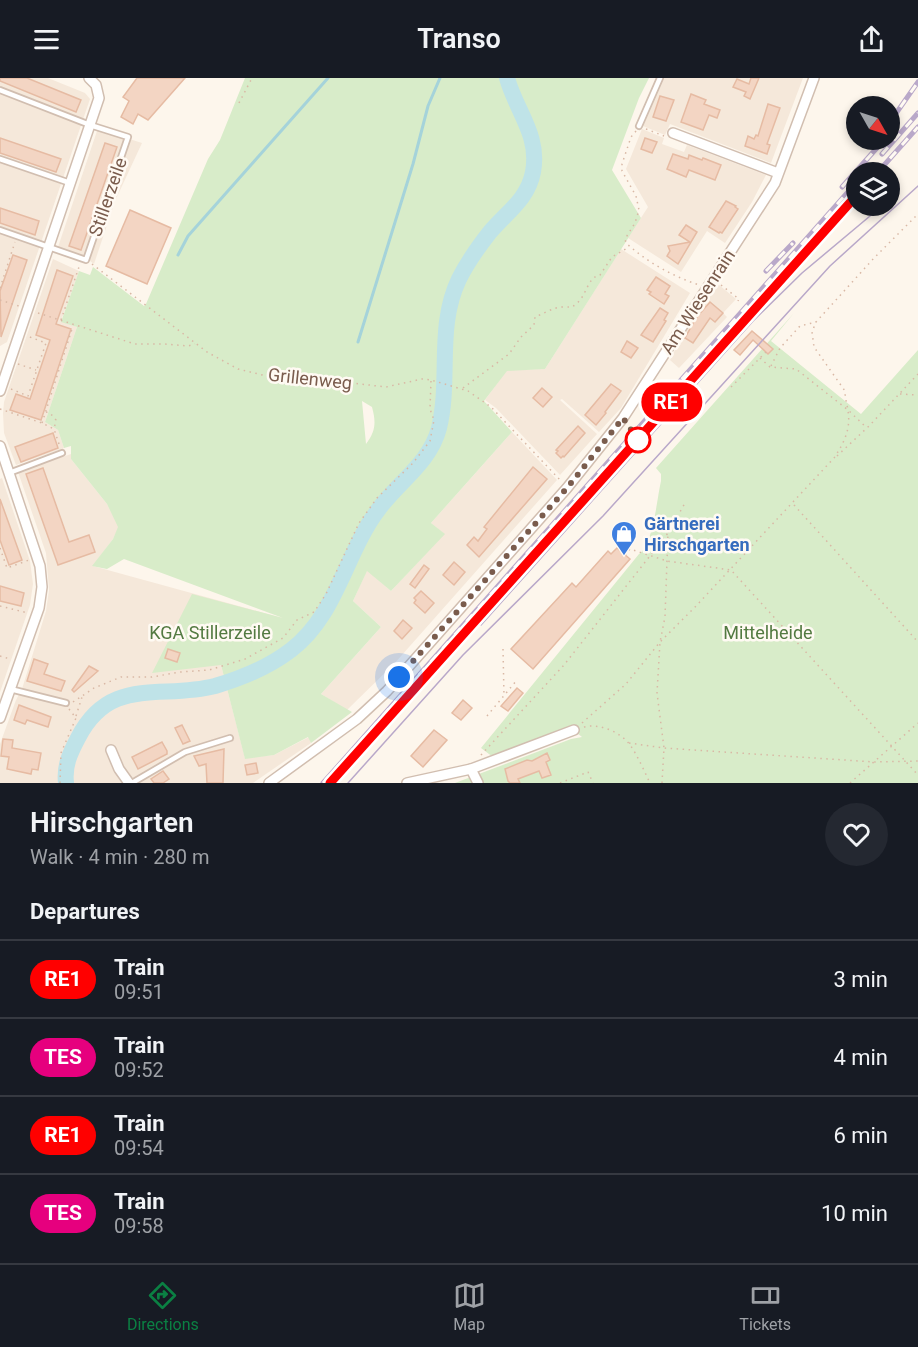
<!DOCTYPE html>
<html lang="en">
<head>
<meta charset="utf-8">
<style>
  body { margin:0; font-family:Roboto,sans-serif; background:#242831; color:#f1f3f6; height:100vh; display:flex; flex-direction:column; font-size:22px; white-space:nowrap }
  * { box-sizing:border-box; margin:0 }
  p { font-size:20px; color:#9ea1a6 }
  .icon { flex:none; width:33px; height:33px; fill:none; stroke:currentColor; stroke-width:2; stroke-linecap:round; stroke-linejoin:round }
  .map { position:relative; height:705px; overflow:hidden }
  .details { display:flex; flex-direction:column; background:#171b24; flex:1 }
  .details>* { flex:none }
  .badge { padding:0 12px; border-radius:20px; font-size:21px; line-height:39px }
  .needle { width:39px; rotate:129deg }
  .controls { position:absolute; left:846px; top:18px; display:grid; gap:12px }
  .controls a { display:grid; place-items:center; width:54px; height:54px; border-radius:50%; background:#171b24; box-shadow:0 3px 9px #0003; font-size:30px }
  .you { position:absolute; width:30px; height:30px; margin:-15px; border:4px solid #fff; border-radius:50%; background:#1a73e8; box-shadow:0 0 0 9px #1a73e833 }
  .map>.badge { position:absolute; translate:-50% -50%; box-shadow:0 0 0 3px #fff }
  h2 { padding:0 30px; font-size:22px; line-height:54px }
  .round { display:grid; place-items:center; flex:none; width:63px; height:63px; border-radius:32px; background:#242831 }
  .overview { display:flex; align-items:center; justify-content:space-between; height:102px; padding:0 30px }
  h1 { font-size:28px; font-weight:600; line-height:45px }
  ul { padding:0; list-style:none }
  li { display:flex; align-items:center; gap:18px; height:78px; padding:0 30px; border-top:2px solid #363941 }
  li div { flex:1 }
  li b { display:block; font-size:22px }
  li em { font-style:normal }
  li .badge { min-width:66px; font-weight:700; text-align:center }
  header { display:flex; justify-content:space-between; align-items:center; height:78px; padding:0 30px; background:#171b24; font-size:27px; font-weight:600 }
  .menu { display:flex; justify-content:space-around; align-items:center; height:84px; border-top:2px solid #363941; background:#171b24; font-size:16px; color:#9ea1a6 }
  .menu a { display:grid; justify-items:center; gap:3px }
  .menu .selected { color:#0b8043 }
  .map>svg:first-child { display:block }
  .residential { fill:#f5e8da }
  .green { fill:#d8ecc9; fill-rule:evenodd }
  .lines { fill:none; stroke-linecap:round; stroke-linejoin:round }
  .stream { stroke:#a5d3da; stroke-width:3 }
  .river { stroke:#bfe3e8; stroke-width:16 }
  .building { fill:#f3d5c3; stroke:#e6bba3; stroke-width:1.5 }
  .lane-casing { stroke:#d1beb0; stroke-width:8 }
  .street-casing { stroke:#d1beb0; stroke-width:12 }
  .path { stroke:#d9b8a5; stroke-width:1.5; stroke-dasharray:1.5 4.5; stroke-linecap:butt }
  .lane { stroke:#fff; stroke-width:4.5 }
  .street { stroke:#fff; stroke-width:9 }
  .tram { stroke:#b9a8c9; stroke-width:1.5 }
  .rail-casing { stroke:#b9a8c9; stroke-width:5 }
  .rail { stroke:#fffaf3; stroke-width:3; stroke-dasharray:9; stroke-linecap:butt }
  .line-casing { stroke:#fff; stroke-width:14 }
  .line { stroke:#f00; stroke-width:9 }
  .walk { stroke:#7a5c4d; stroke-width:6; stroke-dasharray:0 10.8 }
  .stop-dot { fill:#fff; stroke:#f00; stroke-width:3 }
  .labels { text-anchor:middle; stroke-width:5; stroke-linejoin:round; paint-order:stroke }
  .street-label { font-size:18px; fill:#7a5c4d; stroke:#fffaf3 }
  .shop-label { font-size:18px; font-weight:bold; fill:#366cbe; stroke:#fffaf3; text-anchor:start }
  .park-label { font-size:18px; fill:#537a41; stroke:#fffaf3 }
</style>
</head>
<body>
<header><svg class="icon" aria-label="menu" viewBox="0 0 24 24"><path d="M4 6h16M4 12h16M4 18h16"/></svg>Transo<svg class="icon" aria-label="share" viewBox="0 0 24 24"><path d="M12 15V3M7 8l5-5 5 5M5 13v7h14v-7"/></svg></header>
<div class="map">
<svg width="918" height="705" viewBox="0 0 918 705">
  <rect width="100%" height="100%" fill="#fdf6ec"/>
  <g class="residential">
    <polygon points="0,0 48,0 85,15 90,21 7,264 0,268"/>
    <polygon points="663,0 803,0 771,85 670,46 665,57 643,48"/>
    <polygon points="642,51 664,60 662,66 684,74 687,67 766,97 752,124 725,165 707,153 681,194 628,160 648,129 626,91"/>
    <polygon points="101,52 142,65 115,123 94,186 85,179 58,169 97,53"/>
    <polygon points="621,171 690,215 621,330 599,354 562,321 560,322 597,356 560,397 496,330 485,322 507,292 545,291"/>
    <polygon points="53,181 79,193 61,243 77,249 45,344 58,352 64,370 16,387 4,355 3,335 4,324"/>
    <polygon points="715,207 719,207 736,221 723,235 727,239 679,290 670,282 692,238"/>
    <polygon points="512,354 557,402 394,586 347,632 321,616 381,549 353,523 367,492 391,513 444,456 431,445"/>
    <polygon points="71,376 71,381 107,426 119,449 113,461 93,488 293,543 221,587 245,680 274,677 309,659 311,665 253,705 0,705 0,666 16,622 22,611 46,533 49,512 46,475 18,394"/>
    <polygon points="2,400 30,483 33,506 30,527 0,614 0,401"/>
  </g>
  <g class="green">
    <path d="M245,0H649L639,20L612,92L641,140L545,291L507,293L484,323L512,354L431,445L445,456L391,513L367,493L353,523L381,549L321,616L352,634L311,665L308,659L274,677L245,681L221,587L152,595L192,516L283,540L124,481L107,491L92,488L113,461L118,449L107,426L71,381V368L64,370L58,352L45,344L77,249L61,244L79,193L90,197L93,189L144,228L146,226L208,81L220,62ZM362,323L372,329C376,344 376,353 366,366Z"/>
    <path d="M794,235L771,263L861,336L918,272V705H455L571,661L582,659L572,651L493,679L481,670L639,476C653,468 657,420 661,403V396L656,390Z"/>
  </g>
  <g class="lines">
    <g class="stream">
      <polyline points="178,177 188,158 328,0"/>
      <polyline points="358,264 413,86 428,28 440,0"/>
    </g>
    <path class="river" d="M66,705C64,688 70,675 78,660C110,597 161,622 215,608C242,600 269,589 291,572C337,537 345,476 378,432C398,404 430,385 439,350C451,301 436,249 459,201C467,185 479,168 490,154C507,134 528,121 533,94C540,57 516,33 507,0"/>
  </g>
  <g class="building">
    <polygon points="0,0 27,0 81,22 76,34 0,3"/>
    <polygon points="137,0 185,0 148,42 138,36 133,46 121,39 129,23 123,19"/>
    <polygon points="751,0 759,0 750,21 744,18 746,14 733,9 737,1 749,6"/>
    <polygon points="691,16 706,22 704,26 720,32 717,40 709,37 703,52 681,44"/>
    <polygon points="660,18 674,22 666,43 653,39"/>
    <polygon points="768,26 780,30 767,66 770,67 767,76 745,68 748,58 754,61 756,57 758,58"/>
    <polygon points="0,60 61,81 56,94 0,75"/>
    <polygon points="645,60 657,64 652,75 641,71"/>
    <polygon points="105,65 117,69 81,172 69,168"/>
    <polygon points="673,76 688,81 689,77 702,82 703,80 721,87 715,102 689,92 686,99 667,91"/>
    <polygon points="726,123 736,128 735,129 738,131 722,155 720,154 719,155 709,149"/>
    <polygon points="0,130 39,143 35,157 0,145"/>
    <polygon points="130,132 171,150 147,206 106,188"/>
    <polygon points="686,147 697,154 678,186 667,178 670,173 668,168 690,164 679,157"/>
    <polygon points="13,177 27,182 1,259 0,213"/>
    <polygon points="57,192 73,198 56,246 71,251 41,342 10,332 16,316 30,321 50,262 36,257"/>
    <polygon points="656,199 670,208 665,216 669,218 664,226 649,216 651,214 647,212"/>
    <polygon points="710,224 723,235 715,244 710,240 693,265 685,260 696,240"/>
    <polygon points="660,230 668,235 664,242 666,243 653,264 641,257"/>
    <polygon points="752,253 773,271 768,276 753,262 740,277 734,272"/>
    <polygon points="627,263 638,270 631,280 621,274"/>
    <polygon points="611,306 621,313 605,334 606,335 596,347 585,337"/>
    <polygon points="542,310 552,319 543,329 533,320"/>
    <polygon points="578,348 585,355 564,379 563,378 561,380 556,375 558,373 556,372"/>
    <polygon points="53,355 58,370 21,384 15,369"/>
    <polygon points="533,389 547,401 479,479 467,467 474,459 478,463 487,451 484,449"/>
    <polygon points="43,390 69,464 89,457 95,474 58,487 26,396"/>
    <polygon points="0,421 22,482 9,487 0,462"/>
    <polygon points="617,470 630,481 533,591 511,571 572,505 576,509 608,473 611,476"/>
    <polygon points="454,484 465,494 454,507 443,497"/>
    <polygon points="424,487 429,491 415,510 410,506"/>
    <polygon points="0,508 24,515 21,528 0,523"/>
    <polygon points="421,513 434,525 425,535 414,525 416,522 414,520"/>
    <polygon points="403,542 412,550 402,561 394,553"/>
    <polygon points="168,571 180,575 177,584 165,580"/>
    <polygon points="34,581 48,586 44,596 65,603 61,613 27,603"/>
    <polygon points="89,588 98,593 74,614 72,612"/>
    <polygon points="517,610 523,615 508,633 501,628"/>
    <polygon points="463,622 472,630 461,642 452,635"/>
    <polygon points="19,627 51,639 48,649 27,642 25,646 14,642"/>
    <polygon points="182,647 190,663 183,666 175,650"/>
    <polygon points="434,652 447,662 423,689 411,678"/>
    <polygon points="3,661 13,662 12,670 41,675 38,692 32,691 31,696 7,691 9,679 1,678"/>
    <polygon points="162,664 167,673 167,676 138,691 132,679"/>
    <polygon points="224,671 223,705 207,705 206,686 199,688 194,678"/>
    <polygon points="547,675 550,682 546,684 551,697 542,700 539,693 518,701 520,705 510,705 508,703 505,691 527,682 532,683"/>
    <polygon points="256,685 258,695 247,697 245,687"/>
    <polygon points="163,693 169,701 163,705 154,705 151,701"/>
  </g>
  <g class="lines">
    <defs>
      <g id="lane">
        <polyline points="0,12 90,47 128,59 86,182 0,152"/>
        <polyline points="639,48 660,0"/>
        <polyline points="0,81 70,105"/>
        <polyline points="9,395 62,375"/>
        <polyline points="10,611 66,625"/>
        <polyline points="132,705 185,674 230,660"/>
      </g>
      <g id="street">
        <polyline points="673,55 778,95"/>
        <polyline points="0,313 99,20 96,7 89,0"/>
        <polyline points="0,368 40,488 42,509 39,530 0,640"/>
        <polyline points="111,672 119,691 129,705"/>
        <polyline points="471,691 478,705"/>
        <polyline points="269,705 357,641 387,613 567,410 623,340 775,105 814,0"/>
        <polyline points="407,705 471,691 574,652"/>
      </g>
    </defs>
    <use href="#lane" class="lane-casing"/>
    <use href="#street" class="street-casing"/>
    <g class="path">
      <polyline points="239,25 252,0"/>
      <polyline points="646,51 664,58"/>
      <path d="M636,53L631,59L622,86V93L636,118L639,132L635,145L625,161L626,165C647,184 672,198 699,207"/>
      <polyline points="92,186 207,274 238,291 279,301 352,305 386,309 422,301 431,302 468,313 491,329 561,403"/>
      <polyline points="721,207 739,221 738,223"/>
      <polyline points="0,210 15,164"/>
      <polyline points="0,222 19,228"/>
      <polyline points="38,235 135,266 165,266 188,268 195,266"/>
      <polyline points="61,242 80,186"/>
      <polyline points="760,280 770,289 796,291 848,332 867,350"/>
      <polyline points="18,286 36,292"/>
      <polyline points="771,288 780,270 800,248 816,244"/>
      <polyline points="731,309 766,274"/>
      <path d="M463,310L509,276L521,259L534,247L535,239C543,236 554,229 562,229C568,229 572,230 576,226C587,218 587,199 600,197L612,179L629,169"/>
      <polyline points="11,311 28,318 46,265 27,258"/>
      <polyline points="900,316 918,317"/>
      <polyline points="0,331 42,345 54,351 60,369"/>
      <polyline points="46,334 50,335 56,342 54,351"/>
      <polyline points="42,345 73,248"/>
      <polyline points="837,378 869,348 918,296"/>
      <polyline points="794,427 918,564"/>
      <polyline points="0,470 7,490 29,482"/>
      <polyline points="625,477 630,471 667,483 731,492 918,697"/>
      <polyline points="0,528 28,535"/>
      <polyline points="503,571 504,618"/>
      <polyline points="0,578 10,581"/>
      <polyline points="73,624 94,610 121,599 152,599 180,594 209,592 245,581 283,560 297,542 314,534 326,516 359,445 377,420 413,385 430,363 434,342 430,331 431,302"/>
      <polyline points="76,638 82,619"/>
      <polyline points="487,638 517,602"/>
      <path d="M582,645L626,606L660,564L696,528L834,380C844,365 851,351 848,333C847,325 845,321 845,313L814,269L812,254L816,244L874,180L918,136"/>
      <path d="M584,649C599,645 621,654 630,667C638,678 644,693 650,705"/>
      <polyline points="629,665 664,670 874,684 918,683"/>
      <polyline points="481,677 564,587 668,455"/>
      <polyline points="60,705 61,675 76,640 69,631"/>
      <polyline points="560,705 588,694 593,705"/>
      <polyline points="662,705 664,670 657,615 660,564 665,539 668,455 685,425"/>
      <polyline points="850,705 918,645"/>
    </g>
    <use href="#lane" class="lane"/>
    <use href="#street" class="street"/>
    <g class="tram">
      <polyline points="481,547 753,243 802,195 876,133"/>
      <polyline points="348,705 463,577 603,438 830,188 918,108"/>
    </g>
    <defs>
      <g id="rail">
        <polyline points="890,44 918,4"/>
        <polyline points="882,76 918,35"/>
        <polyline points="878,94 918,49"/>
        <polyline points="842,109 884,62"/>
        <polyline points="766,193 793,165"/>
        <polyline points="323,705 856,105"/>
      </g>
    </defs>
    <use href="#rail" class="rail-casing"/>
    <use href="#rail" class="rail"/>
  </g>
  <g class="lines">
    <defs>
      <polyline id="line" points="330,705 856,118"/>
    </defs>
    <use href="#line" class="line-casing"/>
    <use href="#line" class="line"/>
    <polyline class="walk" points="399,599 567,410 623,340 638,362"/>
  </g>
  <defs>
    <symbol id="shop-pin" viewBox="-11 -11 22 30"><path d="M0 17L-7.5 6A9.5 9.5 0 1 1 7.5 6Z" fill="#3f7fe0" stroke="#fffaf3"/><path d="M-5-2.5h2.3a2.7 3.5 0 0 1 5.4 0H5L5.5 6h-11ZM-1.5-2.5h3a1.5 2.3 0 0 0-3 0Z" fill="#fff"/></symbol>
  </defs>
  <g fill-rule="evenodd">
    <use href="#shop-pin" x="609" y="441" width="30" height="40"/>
  </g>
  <circle class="stop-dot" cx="638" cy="362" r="12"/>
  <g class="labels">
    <g class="street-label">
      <text transform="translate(108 119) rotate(-71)" y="6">Stillerzeile</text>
      <text transform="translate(698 224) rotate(-57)" y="6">Am Wiesenrain</text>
      <text transform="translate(310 301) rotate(6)" y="6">Grillenweg</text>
    </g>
    <g class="shop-label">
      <text x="644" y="452">Gärtnerei<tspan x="644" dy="21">Hirschgarten</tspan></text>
    </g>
    <g class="park-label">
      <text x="210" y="561">KGA Stillerzeile</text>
      <text x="768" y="561">Mittelheide</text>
    </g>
  </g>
</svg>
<div class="controls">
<a><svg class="needle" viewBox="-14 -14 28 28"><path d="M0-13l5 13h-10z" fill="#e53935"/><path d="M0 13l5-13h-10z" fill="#9ea1a6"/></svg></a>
<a><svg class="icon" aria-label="layers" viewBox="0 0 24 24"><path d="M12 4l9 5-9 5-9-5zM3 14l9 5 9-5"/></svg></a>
</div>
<div class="you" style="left:399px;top:599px"></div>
<b class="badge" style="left:672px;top:324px;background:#f00;color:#fff">RE1</b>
</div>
<section class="details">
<div class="overview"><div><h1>Hirschgarten</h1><p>Walk · 4 min · 280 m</p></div><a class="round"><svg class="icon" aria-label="heart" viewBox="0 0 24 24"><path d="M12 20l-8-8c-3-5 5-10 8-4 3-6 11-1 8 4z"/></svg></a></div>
<h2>Departures</h2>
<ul>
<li><span class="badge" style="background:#f00;color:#fff">RE1</span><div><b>Train</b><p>09:51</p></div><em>3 min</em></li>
<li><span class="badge" style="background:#e6007e;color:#fff">TES</span><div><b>Train</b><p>09:52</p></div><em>4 min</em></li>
<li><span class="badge" style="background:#f00;color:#fff">RE1</span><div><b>Train</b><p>09:54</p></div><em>6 min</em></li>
<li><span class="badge" style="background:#e6007e;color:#fff">TES</span><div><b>Train</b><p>09:58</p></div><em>10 min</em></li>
</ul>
</section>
<nav class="menu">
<a class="selected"><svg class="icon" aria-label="directions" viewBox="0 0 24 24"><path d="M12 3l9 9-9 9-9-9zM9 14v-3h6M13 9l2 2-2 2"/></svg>Directions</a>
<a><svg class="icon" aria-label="map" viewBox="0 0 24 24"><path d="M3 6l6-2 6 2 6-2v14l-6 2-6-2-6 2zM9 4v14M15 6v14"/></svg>Map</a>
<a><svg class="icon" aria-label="tickets" viewBox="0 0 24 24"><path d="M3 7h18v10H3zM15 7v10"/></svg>Tickets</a>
</nav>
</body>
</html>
